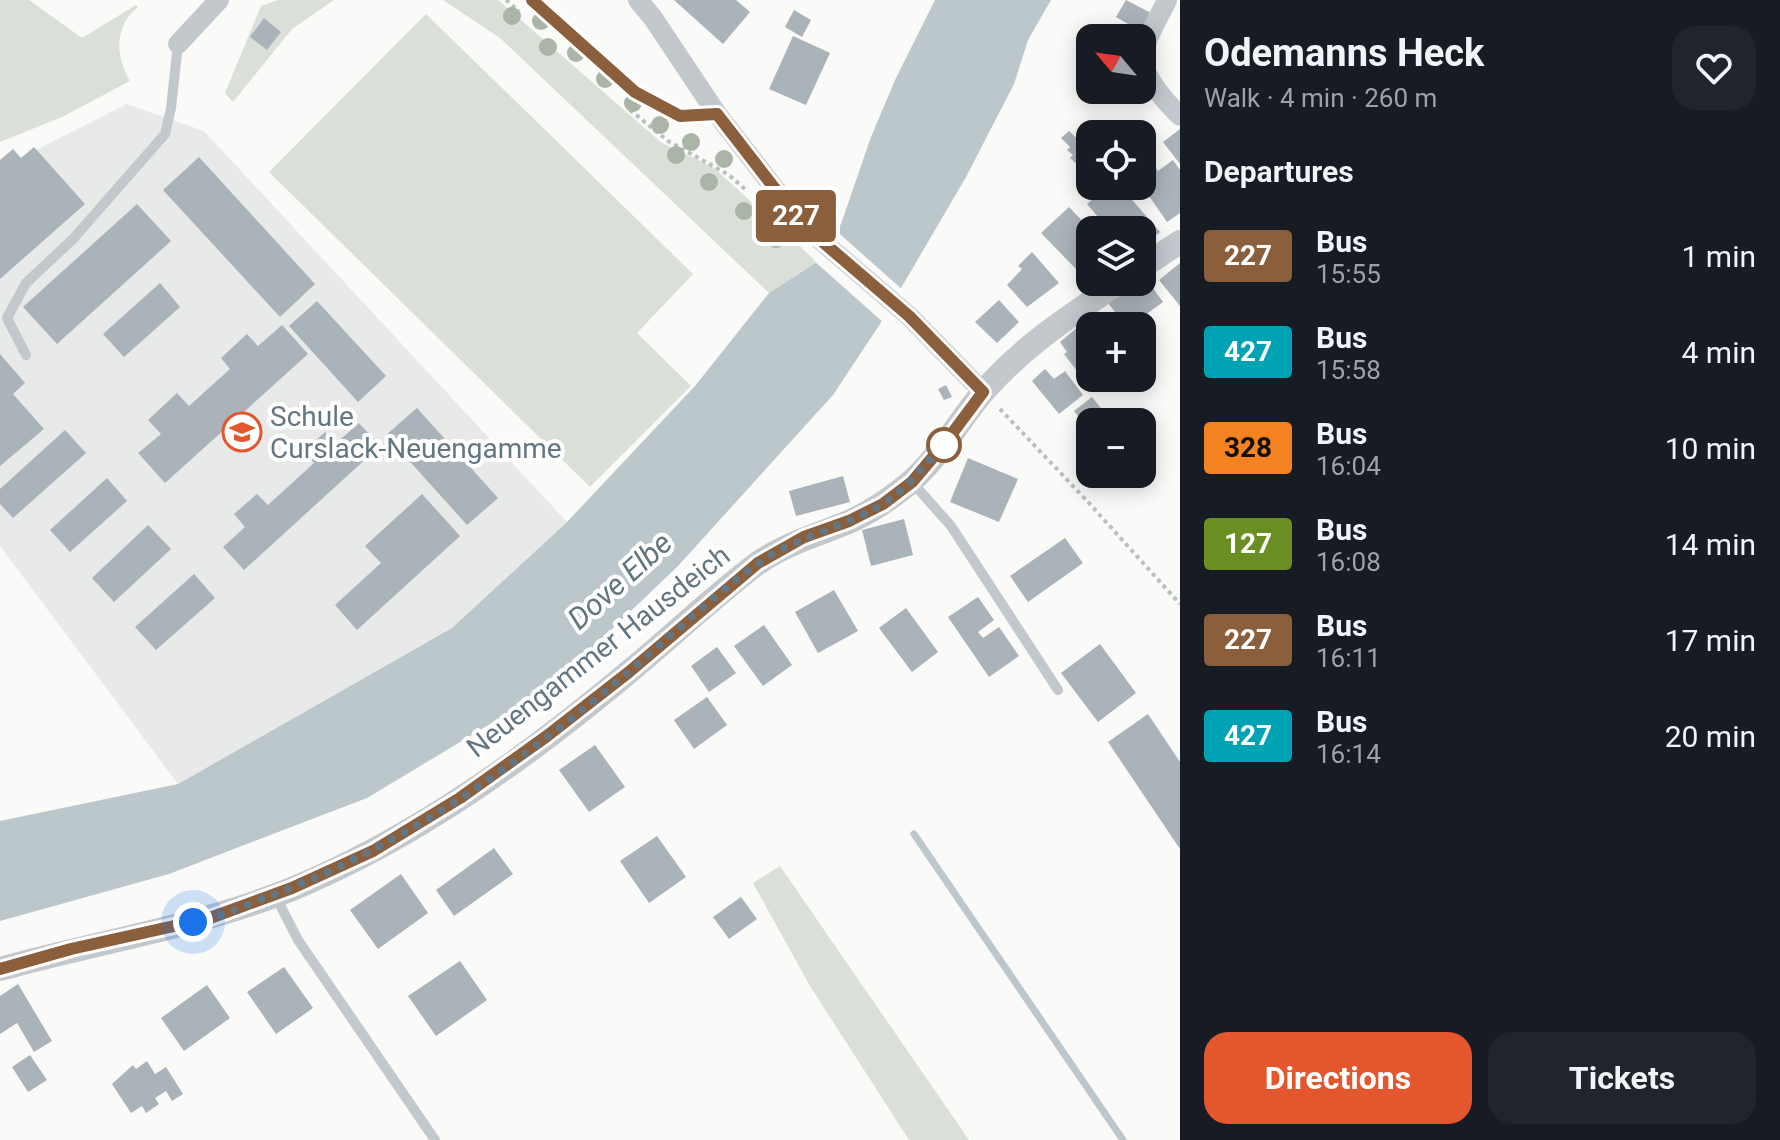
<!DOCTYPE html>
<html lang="en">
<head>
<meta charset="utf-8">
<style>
  body { margin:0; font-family:Roboto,sans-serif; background:#20242c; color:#f1f3f6; height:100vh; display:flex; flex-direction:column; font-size:30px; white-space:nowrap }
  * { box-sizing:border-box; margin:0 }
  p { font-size:26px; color:#9ea1a6 }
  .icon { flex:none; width:44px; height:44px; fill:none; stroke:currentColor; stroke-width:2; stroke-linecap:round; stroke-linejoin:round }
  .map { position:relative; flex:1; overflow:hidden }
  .side { display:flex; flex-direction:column; background:#171b24; width:600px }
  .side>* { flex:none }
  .badge { padding:0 16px; border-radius:6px; font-size:28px; line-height:52px }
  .needle { width:52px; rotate:299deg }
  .controls { position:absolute; left:1076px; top:24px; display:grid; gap:16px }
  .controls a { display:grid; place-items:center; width:80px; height:80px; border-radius:16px; background:#171b24; box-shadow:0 4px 20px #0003; font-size:40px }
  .you { position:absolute; width:40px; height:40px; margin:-20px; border:6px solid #fff; border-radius:50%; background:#1a73e8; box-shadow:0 0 0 12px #1a73e833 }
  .map>.badge { position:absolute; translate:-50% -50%; box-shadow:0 0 0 4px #fff }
  h2 { padding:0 24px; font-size:30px; line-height:72px }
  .round { display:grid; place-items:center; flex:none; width:84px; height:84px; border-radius:24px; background:#20242c }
  .overview { display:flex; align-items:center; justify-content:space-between; height:136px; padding:0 24px }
  h1 { font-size:38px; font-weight:700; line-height:60px }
  .cta { display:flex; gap:16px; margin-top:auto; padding:16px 24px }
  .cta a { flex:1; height:92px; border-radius:24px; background:#e4572e; color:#fff; font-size:32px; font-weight:700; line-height:92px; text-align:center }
  .cta a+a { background:#20242c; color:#f1f3f6 }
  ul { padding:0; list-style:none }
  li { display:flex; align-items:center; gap:24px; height:96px; padding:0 24px }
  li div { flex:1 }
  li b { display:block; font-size:30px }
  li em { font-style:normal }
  li .badge { min-width:88px; font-weight:700; text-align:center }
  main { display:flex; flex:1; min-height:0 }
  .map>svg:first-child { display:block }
  .built { fill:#e8e9e9 }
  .green { fill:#dadfd7 }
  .water { fill:#bbc7cb }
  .pier { fill:#fafaf8 }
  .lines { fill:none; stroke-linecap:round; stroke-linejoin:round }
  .stream { stroke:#bbc7cb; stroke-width:7 }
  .building { fill:#aab3b9 }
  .path { stroke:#bbbfc2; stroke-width:4; stroke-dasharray:4 4; stroke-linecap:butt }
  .service { stroke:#c3c8cc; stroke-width:10 }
  .minor { stroke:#c3c8cc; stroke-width:20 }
  .tertiary { stroke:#c3c8cc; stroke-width:24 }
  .tree { fill:#aab4a7 }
  .line-casing { stroke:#fff; stroke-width:18 }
  .line { stroke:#8b5e3c; stroke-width:12 }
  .walk { stroke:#657683; stroke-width:8; stroke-dasharray:0 14.4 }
  .stop-dot { fill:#fff; stroke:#8b5e3c; stroke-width:4 }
  .labels { text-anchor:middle; stroke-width:8; stroke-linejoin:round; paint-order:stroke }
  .poi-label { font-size:28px; fill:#657683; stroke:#fff; text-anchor:start }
  .street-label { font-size:28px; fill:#657683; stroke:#fff }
  .water-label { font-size:30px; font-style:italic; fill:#60757c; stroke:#fff }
</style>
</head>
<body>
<main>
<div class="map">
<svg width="1180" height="1140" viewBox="0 0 1180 1140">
  <rect width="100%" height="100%" fill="#fafaf8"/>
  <polygon class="built" points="127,104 204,131 567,522 452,628 178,784 0,546 0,168"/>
  <g class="green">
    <path d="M0,0H29L82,38L136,5L138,7C114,26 115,56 130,81L62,117L0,142Z"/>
    <polygon points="278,0 334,0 292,29 233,102 225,93 261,6"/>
    <polygon points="443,0 498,0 662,143 713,167 817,262 769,293 500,38"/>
    <polygon points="426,14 693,274 637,333 691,386 590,487 269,172"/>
    <polygon points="780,866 969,1140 909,1140 810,986 753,883"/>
  </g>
  <polygon class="water" points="935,0 1051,0 1028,40 1014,84 966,177 880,324 833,395 678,566 550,688 367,798 169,874 0,921 0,821 178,784 452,628 567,522 695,386 769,293 817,262 841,224 871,137 896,78"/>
  <polygon class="pier" points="833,228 904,291 885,324 813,260"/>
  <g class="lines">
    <polyline class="stream" points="914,834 1123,1140"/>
  </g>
  <g class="building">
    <polygon points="674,0 736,0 750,12 723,44"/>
    <polygon points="1126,0 1153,14 1142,32 1116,17"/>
    <polygon points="794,10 811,20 802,37 785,27"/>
    <polygon points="264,18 281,32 267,50 250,37"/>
    <polygon points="793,36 830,53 806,105 769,89"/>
    <polygon points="1180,129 1180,164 1163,142"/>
    <polygon points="1069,131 1083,144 1086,141 1090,145 1090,176 1070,158 1073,155 1067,150 1070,147 1061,138"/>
    <polygon points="34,147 85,204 0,279 0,160 13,149 21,158"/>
    <polygon points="199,157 315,284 280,317 163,190"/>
    <polygon points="1173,160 1180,170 1180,213 1167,222 1149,196 1154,192 1142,176 1142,170 1152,163 1158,171"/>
    <polygon points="1108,186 1120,186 1160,232 1142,247 1142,230 1109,230 1087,204"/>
    <polygon points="137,204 171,241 57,344 23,307"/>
    <polygon points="1069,207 1090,229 1090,253 1076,269 1041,233"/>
    <polygon points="1032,252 1059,283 1027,307 1007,285 1022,269 1018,266"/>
    <polygon points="1180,263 1180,306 1159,280"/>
    <polygon points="1144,276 1163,302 1130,326 1126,326 1108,303 1136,282 1142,282"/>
    <polygon points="160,283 180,307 124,357 103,334"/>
    <polygon points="999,300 1019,322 997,343 975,322"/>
    <polygon points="317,301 386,376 358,402 289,326"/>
    <polygon points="1092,315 1100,326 1090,326 1090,378 1098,378 1091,383 1080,369 1077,371 1064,354 1067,352 1060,342"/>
    <polygon points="282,325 308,354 165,483 138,453 161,434 148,420 177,393 189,406 230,369 221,358 247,334 258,346"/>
    <polygon points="0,354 25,383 13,394 44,429 0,466"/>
    <polygon points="1045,369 1054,379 1065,371 1083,395 1059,414 1032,381"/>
    <polygon points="946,385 952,397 944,400 938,389"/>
    <polygon points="1092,397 1112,422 1090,422 1090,431 1074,411"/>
    <polygon points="417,408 498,498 467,525 386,435"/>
    <polygon points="359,423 380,446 244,570 223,547 245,527 234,514 257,494 268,505 314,463 303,452 325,432 335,444"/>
    <polygon points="65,430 86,453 13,518 0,504 0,489"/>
    <polygon points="968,458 1018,479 999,522 950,502"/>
    <polygon points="843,476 850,502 796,516 789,491"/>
    <polygon points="107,478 127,501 70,552 50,530"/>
    <polygon points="422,494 460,536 357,630 335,605 381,563 365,546"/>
    <polygon points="904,519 913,555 871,566 862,530"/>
    <polygon points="148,525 171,549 114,602 92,578"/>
    <polygon points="1065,538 1083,563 1028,602 1010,576"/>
    <polygon points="194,574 215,598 156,650 135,627"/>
    <polygon points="834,590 858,631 818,653 795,612"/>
    <polygon points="978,597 994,620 978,632 983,638 999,627 1019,656 989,677 948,617"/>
    <polygon points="906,608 938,652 912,672 879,628"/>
    <polygon points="764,625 792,665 763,686 734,646"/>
    <polygon points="1100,644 1136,693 1098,722 1061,673"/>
    <polygon points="717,647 736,673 709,692 691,666"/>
    <polygon points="707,697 727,725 694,749 674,720"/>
    <polygon points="1148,714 1180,762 1180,849 1108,742"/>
    <polygon points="595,745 625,787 589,812 559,770"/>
    <polygon points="657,836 686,877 649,903 620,861"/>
    <polygon points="494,848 513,874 454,916 436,890"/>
    <polygon points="401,874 428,913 378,949 350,910"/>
    <polygon points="741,897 757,919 729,939 713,917"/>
    <polygon points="460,961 487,1000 436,1036 408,996"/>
    <polygon points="284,967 313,1008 276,1034 247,992"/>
    <polygon points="18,984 52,1041 34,1052 17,1023 0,1034 0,996"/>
    <polygon points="207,985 230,1018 184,1051 161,1018"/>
    <polygon points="30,1055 47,1080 28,1092 12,1067"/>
    <polygon points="147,1061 155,1074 166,1067 183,1094 172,1101 166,1091 155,1098 159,1104 146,1113 142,1106 131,1113 112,1084 133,1065 136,1069"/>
  </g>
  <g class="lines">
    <g class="path">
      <polyline points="506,0 519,11"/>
      <polyline points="630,110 668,141 729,175 747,191"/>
      <polyline points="1000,409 1089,503 1180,604"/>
    </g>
    <g class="service">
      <polyline points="532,0 635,92 680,116 717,114"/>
      <polyline points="26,355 7,318 26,283 73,239 165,134 171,108 178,44"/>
      <polyline points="912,482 951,526 1058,690"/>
      <polyline points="276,897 298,940 435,1140"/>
    </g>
    <g class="minor">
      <polyline points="638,0 653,18 717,114 803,225 909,316 983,392"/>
      <path d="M1167,0C1160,16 1147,35 1144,52C1139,74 1166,102 1180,116"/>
      <polyline points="178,44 219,0"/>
    </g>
    <g class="tertiary">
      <polyline points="1142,267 1180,242"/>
      <path d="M0,969C97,942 198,927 292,889C415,838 529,756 630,671C672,636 711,599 754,566C783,544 818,535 851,521C872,511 890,499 907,485C939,459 958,421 984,391C1023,346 1071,315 1120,282"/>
    </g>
  </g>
  <g class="tree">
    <circle cx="512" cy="16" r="9"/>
    <circle cx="541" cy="21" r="9"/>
    <circle cx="548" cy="47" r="9"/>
    <circle cx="576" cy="53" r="9"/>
    <circle cx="605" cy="79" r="9"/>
    <circle cx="633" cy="103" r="9"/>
    <circle cx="660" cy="125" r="9"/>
    <circle cx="691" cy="142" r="9"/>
    <circle cx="676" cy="155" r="9"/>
    <circle cx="724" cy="159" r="9"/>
    <circle cx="709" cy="182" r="9"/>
    <circle cx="744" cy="211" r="9"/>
    <circle cx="776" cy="239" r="9"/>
  </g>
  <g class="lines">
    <defs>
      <polyline id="line" points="0,969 71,949 210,918 292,888 373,851 460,798 547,736 629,672 758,563 804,537 849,521 883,504 912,482 945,443 983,392 909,316 803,225 717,114 680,116 635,92 532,0"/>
    </defs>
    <use href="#line" class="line-casing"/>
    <use href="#line" class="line"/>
    <path class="walk" d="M193,922C218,917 243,907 267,897C401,848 522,762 631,670C672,635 712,597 756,565C794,537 841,529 881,505C907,490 927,460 944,445"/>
  </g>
  <defs>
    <symbol id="school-ring" viewBox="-11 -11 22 22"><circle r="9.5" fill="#fff" stroke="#e4572e" stroke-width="1.5"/><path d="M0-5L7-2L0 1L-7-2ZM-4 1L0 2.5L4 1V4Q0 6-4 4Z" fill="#e4572e"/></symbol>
  </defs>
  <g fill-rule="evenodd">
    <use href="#school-ring" x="220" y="410" width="44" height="44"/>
  </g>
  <circle class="stop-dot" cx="944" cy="445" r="16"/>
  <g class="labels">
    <g class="poi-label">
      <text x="270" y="426">Schule<tspan x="270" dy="32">Curslack-Neuengamme</tspan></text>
    </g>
    <g class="street-label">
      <text transform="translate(598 651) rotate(-38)" y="10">Neuengammer Hausdeich</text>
    </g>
    <g class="water-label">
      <text transform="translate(620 581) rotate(-42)" y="10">Dove Elbe</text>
    </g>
  </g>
</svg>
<div class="controls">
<a><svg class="needle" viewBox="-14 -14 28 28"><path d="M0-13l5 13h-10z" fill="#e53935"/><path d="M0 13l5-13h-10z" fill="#9ea1a6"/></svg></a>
<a><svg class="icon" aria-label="locate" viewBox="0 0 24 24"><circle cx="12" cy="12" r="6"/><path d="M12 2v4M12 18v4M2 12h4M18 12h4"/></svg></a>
<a><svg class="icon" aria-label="layers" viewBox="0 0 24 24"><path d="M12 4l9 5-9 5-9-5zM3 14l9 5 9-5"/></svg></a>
<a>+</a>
<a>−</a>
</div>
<div class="you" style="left:193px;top:922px"></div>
<b class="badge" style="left:796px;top:216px;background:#8b5e3c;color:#fff">227</b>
</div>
<section class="side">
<div class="overview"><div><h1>Odemanns Heck</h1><p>Walk · 4 min · 260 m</p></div><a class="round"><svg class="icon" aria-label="heart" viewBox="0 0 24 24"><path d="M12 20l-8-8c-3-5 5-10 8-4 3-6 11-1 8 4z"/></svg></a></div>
<h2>Departures</h2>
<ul>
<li><span class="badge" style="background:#8b5e3c;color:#fff">227</span><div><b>Bus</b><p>15:55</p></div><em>1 min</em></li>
<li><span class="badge" style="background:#00a3b4;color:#fff">427</span><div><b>Bus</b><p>15:58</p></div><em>4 min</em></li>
<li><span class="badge" style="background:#f58220;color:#111">328</span><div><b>Bus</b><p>16:04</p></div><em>10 min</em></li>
<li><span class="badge" style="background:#6b8e23;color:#fff">127</span><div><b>Bus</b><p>16:08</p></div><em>14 min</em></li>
<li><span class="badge" style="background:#8b5e3c;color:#fff">227</span><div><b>Bus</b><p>16:11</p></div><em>17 min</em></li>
<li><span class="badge" style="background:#00a3b4;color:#fff">427</span><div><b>Bus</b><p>16:14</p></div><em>20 min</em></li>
</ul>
<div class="cta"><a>Directions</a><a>Tickets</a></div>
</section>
</main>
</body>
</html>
